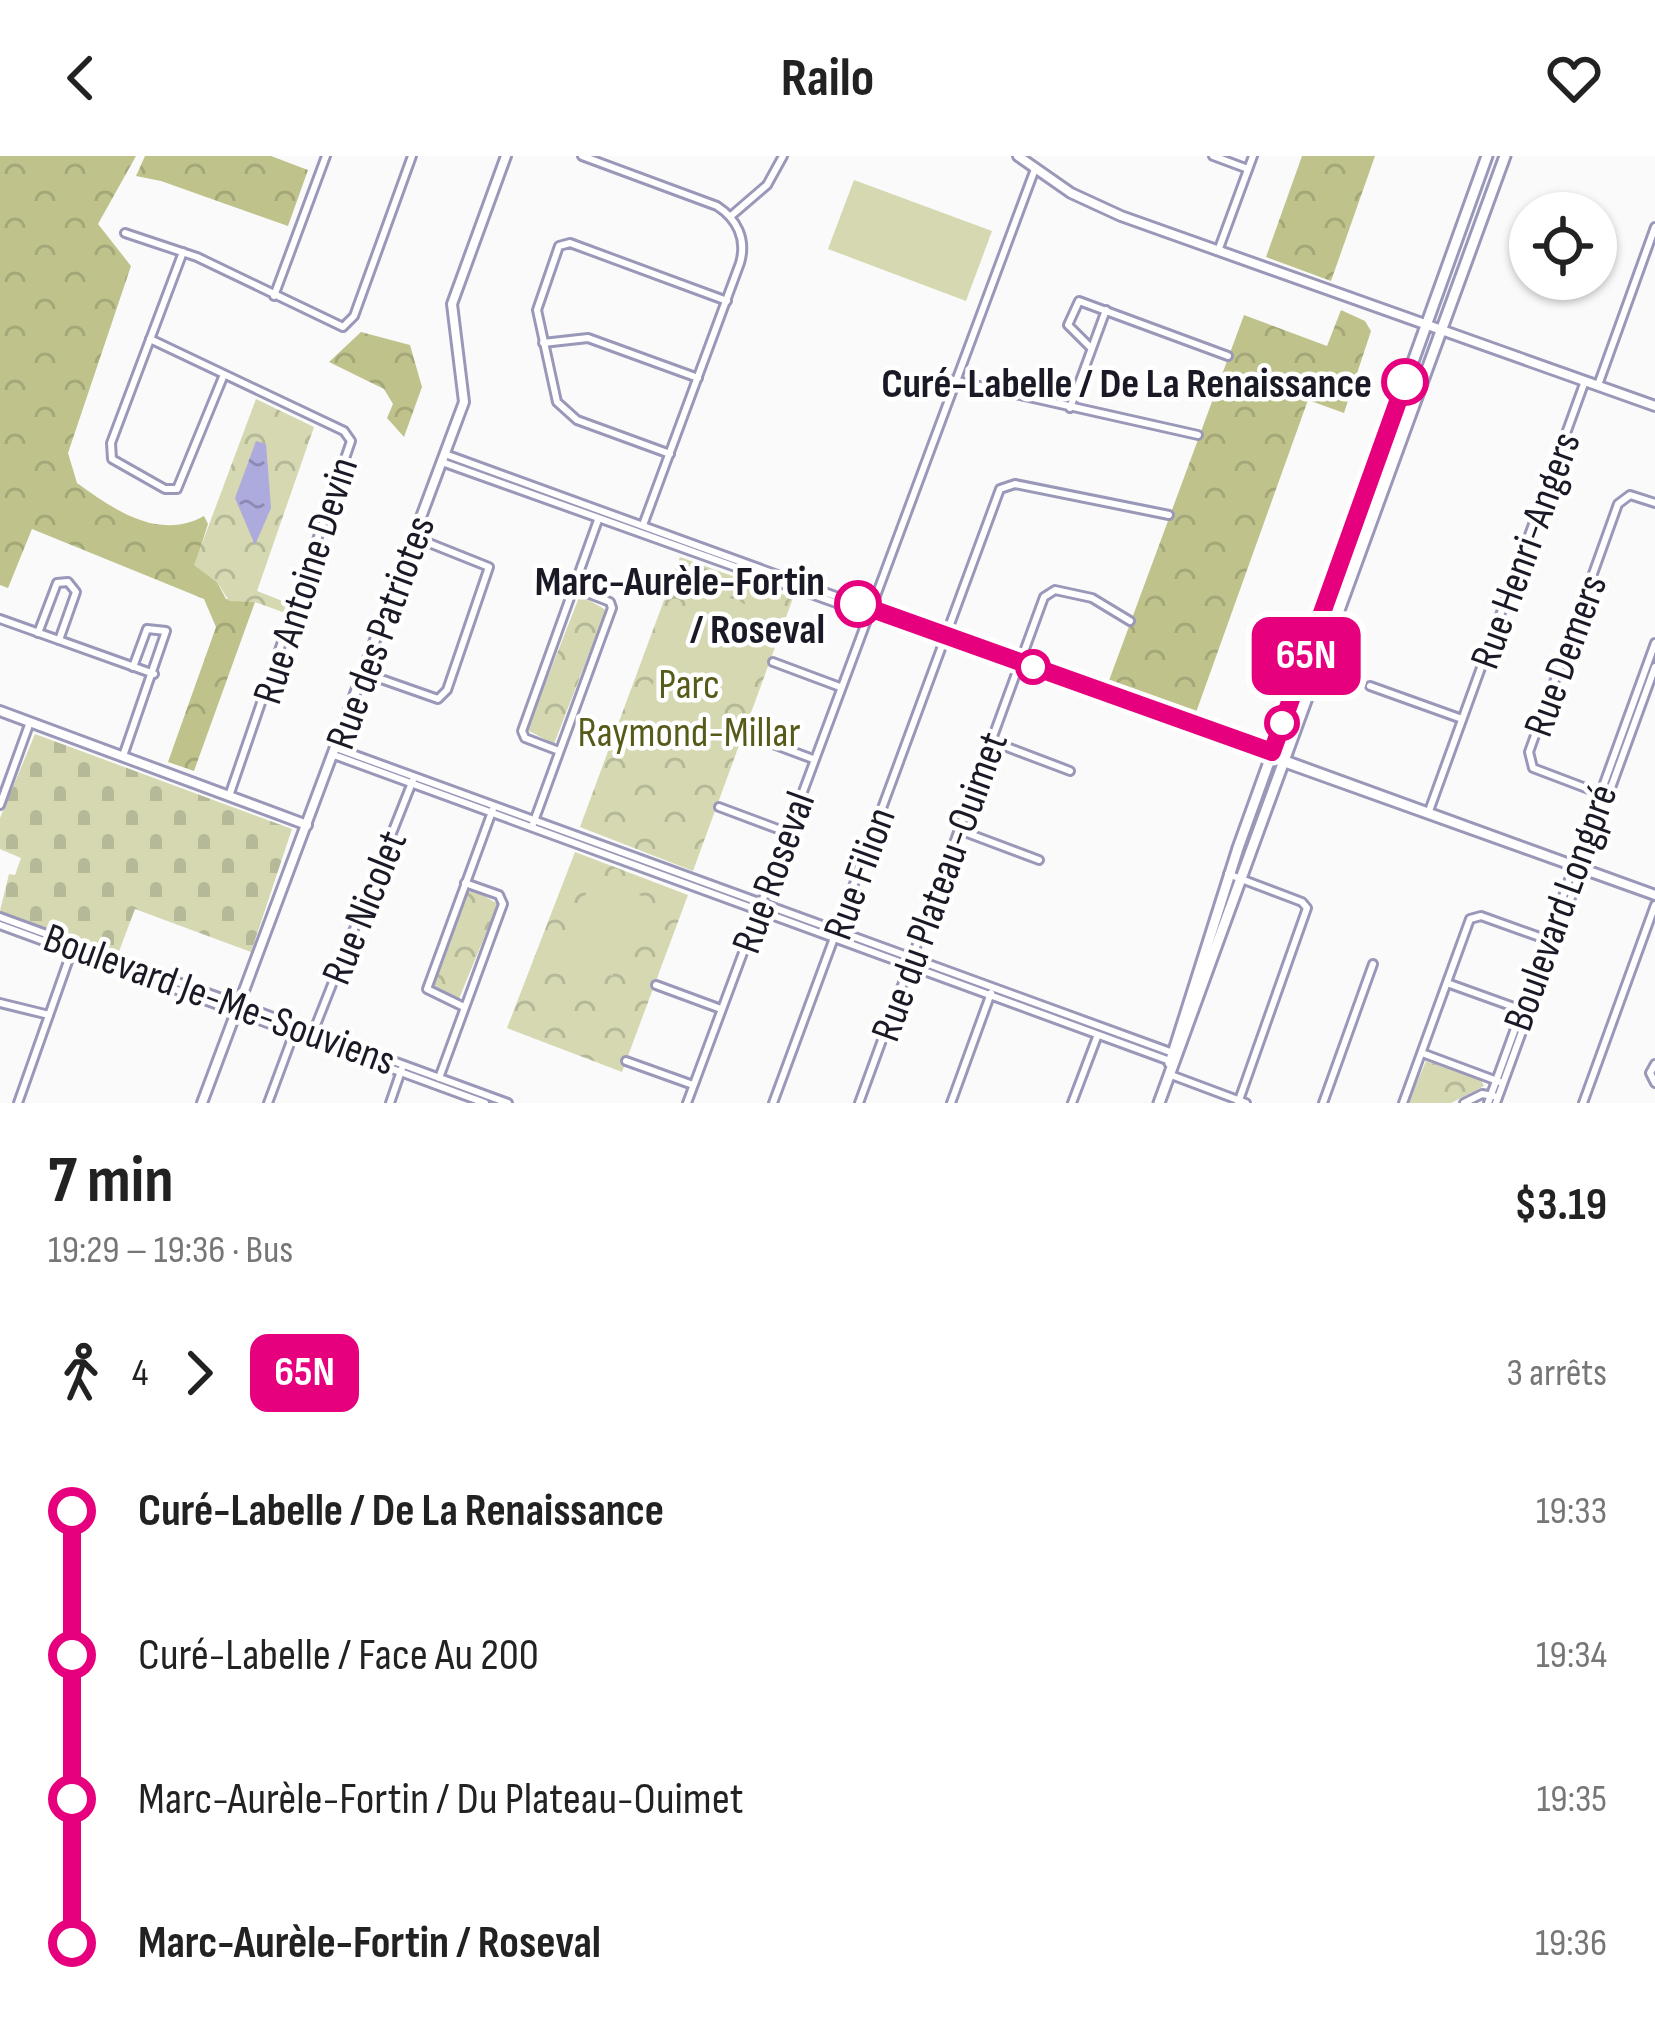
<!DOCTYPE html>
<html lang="fr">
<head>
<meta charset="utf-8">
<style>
  body { margin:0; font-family:"Sofia Sans Condensed",sans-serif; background:#f2f2f2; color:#222; height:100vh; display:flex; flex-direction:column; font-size:45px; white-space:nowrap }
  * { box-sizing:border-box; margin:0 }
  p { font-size:39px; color:#767676 }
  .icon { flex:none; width:66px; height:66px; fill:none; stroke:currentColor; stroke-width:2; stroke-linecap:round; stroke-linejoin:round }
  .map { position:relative; height:947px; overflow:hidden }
  .sheet { display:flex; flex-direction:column; background:#fff; flex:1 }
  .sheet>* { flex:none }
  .badge { padding:0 24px; border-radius:18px; font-size:42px; line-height:78px }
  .fabs { position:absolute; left:1509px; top:36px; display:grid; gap:24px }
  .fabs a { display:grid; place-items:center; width:108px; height:108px; border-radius:50%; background:#fff; box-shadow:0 3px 9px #0004; font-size:60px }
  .map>.badge { position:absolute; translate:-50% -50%; box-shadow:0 0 0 6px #fff }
  .legs { display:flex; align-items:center; gap:18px; height:132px; padding:0 48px; font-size:39px }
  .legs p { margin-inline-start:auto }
  .summary { display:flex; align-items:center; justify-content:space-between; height:204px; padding:0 48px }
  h1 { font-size:66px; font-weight:700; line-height:90px }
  ul { padding:0 48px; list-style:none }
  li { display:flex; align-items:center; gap:42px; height:144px; font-size:45px }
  li i { display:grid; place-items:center; width:18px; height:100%; margin:0 15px; background:currentColor }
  li i::after { content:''; width:30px; height:30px; margin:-15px; border:9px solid; border-radius:50%; background:#fff }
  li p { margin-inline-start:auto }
  li:first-child i { background:linear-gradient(#0000 50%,currentColor 0) }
  li:last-child i { background:linear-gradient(currentColor 50%,#0000 0) }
  header { display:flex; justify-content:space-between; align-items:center; height:156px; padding:0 48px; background:#fff; font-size:54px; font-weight:700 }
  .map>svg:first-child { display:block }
  .forest { fill:url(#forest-crowns) }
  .cemetery { fill:url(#cemetery-stones) }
  .park { fill:url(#park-crowns) }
  .pitch { fill:#d5d8b1 }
  .water { fill:url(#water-ripples) }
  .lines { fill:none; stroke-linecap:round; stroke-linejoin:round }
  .street-casing { stroke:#9a98b9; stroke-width:12 }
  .secondary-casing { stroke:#9a98b9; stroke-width:14 }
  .primary-casing { stroke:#9a98b9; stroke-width:15 }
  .street { stroke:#fff; stroke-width:6 }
  .secondary { stroke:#fff; stroke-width:8 }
  .primary { stroke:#fff; stroke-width:9 }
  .line-1-casing { stroke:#fff; stroke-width:27 }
  .line-1 { stroke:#e6007e; stroke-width:18 }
  .stop-1-dot { fill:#fff; stroke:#e6007e; stroke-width:6 }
  .labels { text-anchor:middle; stroke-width:9; stroke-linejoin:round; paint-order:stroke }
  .stop-label { font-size:42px; font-weight:bold; fill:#1a1a26; stroke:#fff; text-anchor:end }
  .street-label { font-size:42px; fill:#1a1a26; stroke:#fff }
  .park-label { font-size:42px; fill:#585a1a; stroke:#fff }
</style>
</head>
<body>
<header><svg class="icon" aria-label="back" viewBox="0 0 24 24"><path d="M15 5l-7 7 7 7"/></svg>Railo<svg class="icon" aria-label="heart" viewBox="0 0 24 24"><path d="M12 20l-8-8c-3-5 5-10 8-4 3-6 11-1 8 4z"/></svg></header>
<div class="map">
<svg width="1655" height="947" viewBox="0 0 1655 947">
  <defs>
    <pattern id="forest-crowns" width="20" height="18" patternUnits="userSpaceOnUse" patternTransform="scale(3)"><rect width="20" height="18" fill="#bfc38b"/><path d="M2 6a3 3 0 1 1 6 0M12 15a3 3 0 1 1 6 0" fill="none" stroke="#a4a778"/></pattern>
    <pattern id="cemetery-stones" width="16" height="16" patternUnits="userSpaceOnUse" patternTransform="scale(3)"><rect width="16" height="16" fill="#d5d8b1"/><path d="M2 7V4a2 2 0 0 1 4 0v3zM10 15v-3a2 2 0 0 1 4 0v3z" fill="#b6b998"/></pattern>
    <pattern id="park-crowns" width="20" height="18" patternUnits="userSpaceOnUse" patternTransform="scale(3)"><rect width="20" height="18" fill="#d5d8b1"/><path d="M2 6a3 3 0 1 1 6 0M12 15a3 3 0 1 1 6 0" fill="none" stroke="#b6b998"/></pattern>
    <pattern id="water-ripples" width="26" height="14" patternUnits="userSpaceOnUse" patternTransform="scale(3)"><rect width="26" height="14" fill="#adaade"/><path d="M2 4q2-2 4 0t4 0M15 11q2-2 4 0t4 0" fill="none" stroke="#8c8ab4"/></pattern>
  </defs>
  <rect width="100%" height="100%" fill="#fafafa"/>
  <g class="forest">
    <path d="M0,0H136L98,68L131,110L68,297L77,327C114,354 159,385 204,360L208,368L195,409L217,426L226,443L255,446L194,615L168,606L216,471L204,443L32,373L8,432L0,429Z"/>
    <polygon points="145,0 271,0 308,14 288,70 161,25 136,20"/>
    <polygon points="1302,0 1375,0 1331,125 1266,101"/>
    <polygon points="1341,154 1365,165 1371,175 1344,257 1308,244 1194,562 1107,530 1244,159 1327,190"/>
    <polygon points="361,176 410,189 422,231 404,281 387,262 393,248 384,233 329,206"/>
  </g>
  <polygon class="cemetery" points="35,578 292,673 251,796 135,753 118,798 0,755 9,718 15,719 21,702 0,693 0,662"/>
  <g class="park">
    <polygon points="256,243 314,271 257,435 290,448 288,458 255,446 229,445 217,426 194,409"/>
    <polygon points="680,401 793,442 693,715 580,671"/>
    <polygon points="580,439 606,454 554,588 527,574"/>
    <polygon points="575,696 688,739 622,916 507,872"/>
    <polygon points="474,734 498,748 458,845 432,830 467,736"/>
    <polygon points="1426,905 1481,924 1484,930 1451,947 1408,947"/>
  </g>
  <g class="pitch">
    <polygon points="854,24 992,75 966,145 828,93"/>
    <polygon points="696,427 765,457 705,599 635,569"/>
    <polygon points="592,721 642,740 612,820 562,802"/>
  </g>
  <polygon class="water" points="256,285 266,288 271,352 255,389 235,342"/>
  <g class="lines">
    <defs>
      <g id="street">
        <path d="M582,0L717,50C737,63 747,83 740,107L643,369"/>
        <polyline points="1213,0 1248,13"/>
        <polyline points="731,60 767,29 783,0"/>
        <polyline points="125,77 197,101 343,171 354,160 412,0"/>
        <polyline points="1218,95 1253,0"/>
        <polyline points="183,96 111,287 112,303 165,333 177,333 223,221"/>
        <polyline points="274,140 326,0"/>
        <polyline points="150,183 344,275 351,285 229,640"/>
        <polyline points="543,187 588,182 698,222"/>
        <polyline points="1091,192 1068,169 1079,145 1228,200"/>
        <polyline points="953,224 1198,279"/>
        <polyline points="1598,229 1655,71"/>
        <polyline points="1070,252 1106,154"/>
        <polyline points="445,298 1655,738"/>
        <polyline points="670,298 577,264 557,246 537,154 559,90 570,87 727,145"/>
        <polyline points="442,306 1655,740"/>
        <polyline points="0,463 154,518"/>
        <polyline points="38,477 57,427 68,426 76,436 59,484"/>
        <polyline points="773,506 840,531"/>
        <polyline points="364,517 438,543 447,534 489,411 414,381"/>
        <polyline points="1370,530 1462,563"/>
        <polyline points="746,578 813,603"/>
        <polyline points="991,585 1070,615"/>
        <polyline points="336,592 1173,897"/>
        <polyline points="559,595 525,582 522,575 598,364"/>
        <polyline points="334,599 1170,905"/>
        <polyline points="123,600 166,475 147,473 133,511"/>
        <polyline points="1599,637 1533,612 1529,596 1618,348 1630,339 1655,347"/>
        <polyline points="0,649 30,566"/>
        <polyline points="719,651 786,676"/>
        <polyline points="1429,655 1585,225"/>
        <polyline points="533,668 612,452 610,446 574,432"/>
        <polyline points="959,674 1039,704"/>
        <polyline points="1228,718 1302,746 1307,752 1238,947"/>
        <polyline points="0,761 508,947"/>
        <polyline points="0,769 485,947"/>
        <polyline points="1447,827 1525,855"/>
        <polyline points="656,829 721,853"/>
        <polyline points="0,847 49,859"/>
        <polyline points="464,851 427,833 493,653"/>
        <polyline points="312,879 413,624"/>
        <polyline points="1422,897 1500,926"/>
        <polyline points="626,905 693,929"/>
        <polyline points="1655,908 1650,917 1655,927"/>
        <polyline points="1171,919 1246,947"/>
        <polyline points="439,922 503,748 499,739 465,727"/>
        <polyline points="18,947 71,797"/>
        <polyline points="268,947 294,877"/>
        <polyline points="390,947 402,912"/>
        <polyline points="687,947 1035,13"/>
        <polyline points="773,947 1000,333 1015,328 1169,359"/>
        <polyline points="859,947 1044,441 1055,434 1092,442 1130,465"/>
        <polyline points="951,947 991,837"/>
        <polyline points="1072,947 1097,881"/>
        <polyline points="1323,947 1373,808"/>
        <polyline points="1403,947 1470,763 1481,760 1551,785"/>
        <polyline points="1464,947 1482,938 1494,940"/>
        <polyline points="1488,947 1655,487"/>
        <polyline points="1496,947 1655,511"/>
        <polyline points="1583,947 1655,749"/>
      </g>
      <g id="secondary">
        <polyline points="1018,0 1071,37 1121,60 1655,250"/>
        <polyline points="0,555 307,669"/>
        <polyline points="202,947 464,246 452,148 506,0"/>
      </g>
      <g id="primary">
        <polyline points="1170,907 1238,692 1487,0"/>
        <polyline points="1159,947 1505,0"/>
      </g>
    </defs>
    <use href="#street" class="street-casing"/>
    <use href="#secondary" class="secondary-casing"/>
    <use href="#primary" class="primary-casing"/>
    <use href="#street" class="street"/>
    <use href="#secondary" class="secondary"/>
    <use href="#primary" class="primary"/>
  </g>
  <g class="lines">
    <defs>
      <polyline id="line-1" points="858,448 1272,596 1405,226"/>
    </defs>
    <use href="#line-1" class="line-1-casing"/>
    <use href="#line-1" class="line-1"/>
  </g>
  <g class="stop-1-dot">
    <circle cx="1405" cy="226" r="21"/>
    <circle cx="858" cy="448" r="21"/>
    <circle cx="1033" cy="511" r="15"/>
    <circle cx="1282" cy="567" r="15"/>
  </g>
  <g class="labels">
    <g class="stop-label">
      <text x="1372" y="241">Curé-Labelle / De La Renaissance</text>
      <text x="825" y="439">Marc-Aurèle-Fortin<tspan x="825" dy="48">/ Roseval</tspan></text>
    </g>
    <g class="street-label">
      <text transform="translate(1524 394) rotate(-70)" y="15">Rue Henri-Angers</text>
      <text transform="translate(304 424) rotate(-72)" y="15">Rue Antoine Devin</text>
      <text transform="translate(379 476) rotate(-70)" y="15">Rue des Patriotes</text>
      <text transform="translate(1564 499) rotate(-70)" y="15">Rue Demers</text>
      <text transform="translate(772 716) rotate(-70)" y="15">Rue Roseval</text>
      <text transform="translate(858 717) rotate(-70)" y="15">Rue Filion</text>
      <text transform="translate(938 730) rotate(-70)" y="15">Rue du Plateau-Ouimet</text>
      <text transform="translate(363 751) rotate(-68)" y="15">Rue Nicolet</text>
      <text transform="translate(1559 751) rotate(-70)" y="15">Boulevard Longpré</text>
      <text transform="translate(220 842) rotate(20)" y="15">Boulevard Je-Me-Souviens</text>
    </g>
    <g class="park-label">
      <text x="689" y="542">Parc<tspan x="689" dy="48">Raymond-Millar</tspan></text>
    </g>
  </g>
</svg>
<div class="fabs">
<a><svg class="icon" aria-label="locate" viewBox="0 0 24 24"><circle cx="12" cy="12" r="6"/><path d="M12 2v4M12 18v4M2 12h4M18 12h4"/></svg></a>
</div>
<b class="badge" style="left:1306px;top:500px;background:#e6007e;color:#fff">65N</b>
</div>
<section class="sheet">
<div class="summary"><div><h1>7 min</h1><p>19:29 – 19:36 · Bus</p></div><b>$3.19</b></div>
<div class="legs"><svg class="icon" aria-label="walk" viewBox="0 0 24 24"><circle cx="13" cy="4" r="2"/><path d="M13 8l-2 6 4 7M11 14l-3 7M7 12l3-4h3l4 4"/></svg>4<svg class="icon" aria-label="forward" viewBox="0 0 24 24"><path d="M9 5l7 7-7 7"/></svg><b class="badge" style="background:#e6007e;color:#fff">65N</b><p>3 arrêts</p></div>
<ul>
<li><i style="color:#e6007e"></i><b>Curé-Labelle / De La Renaissance</b><p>19:33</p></li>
<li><i style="color:#e6007e"></i><span>Curé-Labelle / Face Au 200</span><p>19:34</p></li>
<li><i style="color:#e6007e"></i><span>Marc-Aurèle-Fortin / Du Plateau-Ouimet</span><p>19:35</p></li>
<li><i style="color:#e6007e"></i><b>Marc-Aurèle-Fortin / Roseval</b><p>19:36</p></li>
</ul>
</section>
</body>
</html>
